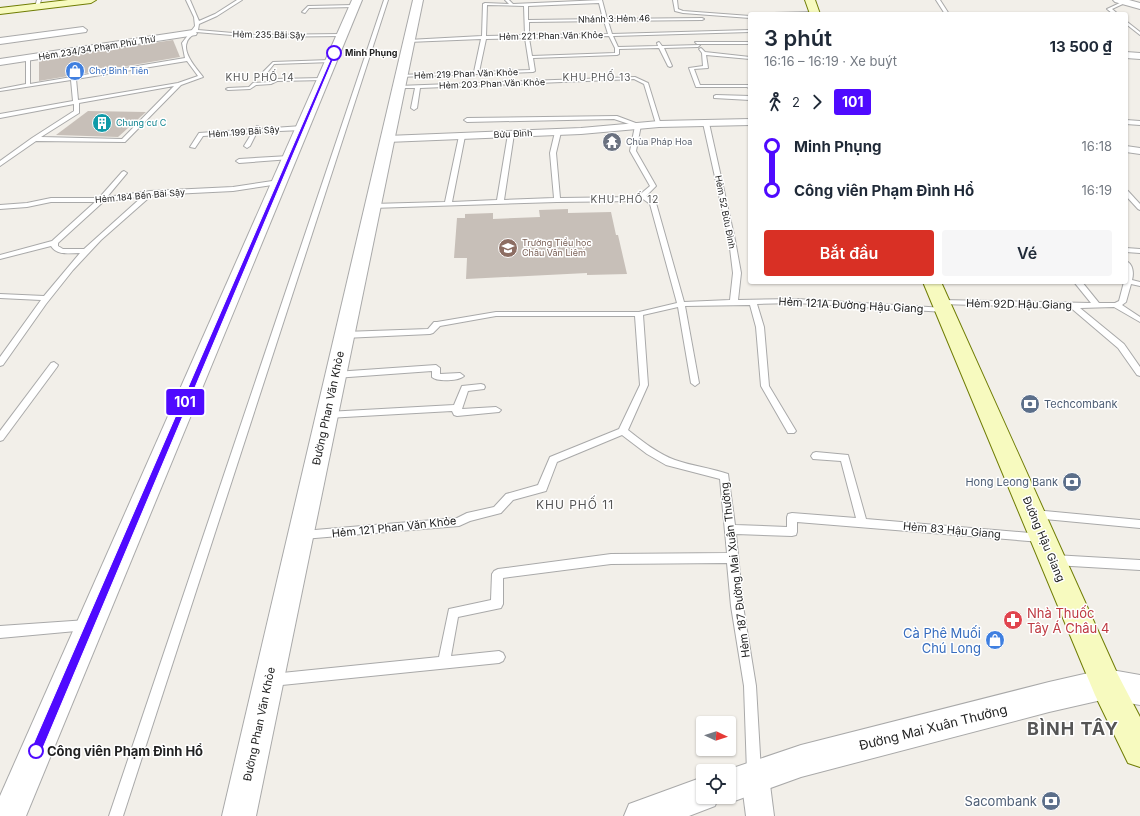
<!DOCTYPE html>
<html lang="vi">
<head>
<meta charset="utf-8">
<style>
  body { margin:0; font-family:Inter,sans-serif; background:#f6f6f7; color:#1f2937; height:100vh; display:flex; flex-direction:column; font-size:15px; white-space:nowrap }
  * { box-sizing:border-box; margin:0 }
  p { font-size:13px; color:#747a83 }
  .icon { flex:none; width:22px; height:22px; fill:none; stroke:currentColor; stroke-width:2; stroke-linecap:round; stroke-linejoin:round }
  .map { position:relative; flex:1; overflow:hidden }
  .drawer { position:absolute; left:748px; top:12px; width:380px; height:272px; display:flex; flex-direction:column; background:#fff; border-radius:4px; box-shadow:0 1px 3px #0004 }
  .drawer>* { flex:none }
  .badge { padding:0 8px; border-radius:3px; font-size:14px; line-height:26px }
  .needle { width:26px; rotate:94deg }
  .fabs { position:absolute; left:696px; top:716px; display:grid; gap:8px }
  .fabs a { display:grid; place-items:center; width:40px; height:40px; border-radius:4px; background:#fff; box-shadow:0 1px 3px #0004; font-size:20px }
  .map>.badge { position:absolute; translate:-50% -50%; box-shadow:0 0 0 2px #fff }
  .legs { display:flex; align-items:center; gap:6px; height:44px; padding:0 16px; font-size:13px }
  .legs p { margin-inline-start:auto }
  .overview { display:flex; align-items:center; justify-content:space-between; height:68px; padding:0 16px }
  h1 { font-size:22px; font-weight:600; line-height:30px }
  .cta { display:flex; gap:8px; margin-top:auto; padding:8px 16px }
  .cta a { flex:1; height:46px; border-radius:4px; background:#d93025; color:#fff; font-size:16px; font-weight:600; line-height:46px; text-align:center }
  .cta a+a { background:#f6f6f7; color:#1f2937 }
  ul { padding:0 16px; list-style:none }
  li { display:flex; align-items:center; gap:14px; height:44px; font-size:15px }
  li i { display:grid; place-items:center; width:6px; height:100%; margin:0 5px; background:currentColor }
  li i::after { content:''; width:10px; height:10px; margin:-5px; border:3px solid; border-radius:50%; background:#fff }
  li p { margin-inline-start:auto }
  li:first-child i { background:linear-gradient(#0000 50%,currentColor 0) }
  li:last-child i { background:linear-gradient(currentColor 50%,#0000 0) }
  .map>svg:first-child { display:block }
  .building { fill:#c7bfb8 }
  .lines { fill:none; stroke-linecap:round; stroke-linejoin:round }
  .service-casing { stroke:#a9a9a9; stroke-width:2 }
  .minor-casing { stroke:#a9a9a9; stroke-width:2 }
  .tertiary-casing { stroke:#a9a9a9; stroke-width:2 }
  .secondary-casing { stroke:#707d05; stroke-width:2 }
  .service { fill:#fff; fill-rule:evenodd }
  .minor { fill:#fff; fill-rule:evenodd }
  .tertiary { fill:#fff; fill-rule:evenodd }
  .secondary { fill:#f7fabf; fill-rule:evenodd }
  .line-1 { fill:#4f0aff; stroke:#fff }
  .stop-1-dot { fill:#fff; stroke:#4f0aff; stroke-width:2 }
  .labels { text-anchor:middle; stroke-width:3; stroke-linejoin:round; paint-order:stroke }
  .far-street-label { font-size:9px; fill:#222; stroke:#fff }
  .far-stop-label { font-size:9px; font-weight:bold; fill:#222; stroke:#fff; text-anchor:start }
  .far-shop-label { font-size:9px; fill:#366cbe; stroke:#fff; text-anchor:start }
  .far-culture-label { font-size:9px; fill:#0d838f; stroke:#fff; text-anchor:start }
  .far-worship-label { font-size:9px; fill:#5b616d; stroke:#fff; text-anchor:start }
  .far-education-label { font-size:9px; fill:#785e54; stroke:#fff; text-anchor:start }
  .far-neighbourhood-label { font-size:10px; letter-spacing:1px; fill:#555; stroke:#fff }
  .street-label { font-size:11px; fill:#222; stroke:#fff }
  .service-label { font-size:11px; fill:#4e5e75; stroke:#fff; text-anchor:start }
  .neighbourhood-label { font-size:12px; letter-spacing:1px; fill:#555; stroke:#fff }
  .near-health-label { font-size:13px; fill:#be3a42; stroke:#fff; text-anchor:start }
  .near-shop-label { font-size:13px; fill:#366cbe; stroke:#fff; text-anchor:end }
  .near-street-label { font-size:13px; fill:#222; stroke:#fff }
  .near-stop-label { font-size:13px; font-weight:bold; fill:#222; stroke:#fff; text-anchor:start }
  .near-service-label { font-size:13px; fill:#4e5e75; stroke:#fff; text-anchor:end }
  .near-district-label { font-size:18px; font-weight:bold; letter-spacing:1px; fill:#555; stroke:#fff }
</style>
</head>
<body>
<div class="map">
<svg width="1140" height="816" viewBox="0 0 1140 816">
  <rect width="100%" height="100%" fill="#f2efe9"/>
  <g class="building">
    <polygon points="173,40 180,57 39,81 39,60"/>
    <polygon points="88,111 146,112 118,137 56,135"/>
    <polygon points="568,209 568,213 611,212 616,235 618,235 627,274 587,275 587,273 466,279 467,258 454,258 457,218 465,218 465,214 493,213 493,219 540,217 539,210"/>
  </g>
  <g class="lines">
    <defs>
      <g id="service">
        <polygon points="37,0 41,0 39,7 37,8 35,7"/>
        <path d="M186,0H190L199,21L215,14L237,0H242L217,16L199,24L198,30L256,35L342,34L344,35L342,36L256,37L196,32C193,35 188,38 187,42C182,53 197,69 203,77L181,85L125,142L36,141L0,166V161L32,138L74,111V104L0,118V114L73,101L71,80L0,91V89L26,84V57L30,58V84L185,58L182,43L195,26L194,17ZM187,61L198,76L178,83L78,100L76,79ZM174,86L122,139L41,137L79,113V103Z"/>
        <polygon points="384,0 388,0 123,816 109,816"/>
        <path d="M505,0H509L513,4L602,0L607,19L702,18L704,19L702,20L608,21L612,34L750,30V32L613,36L618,47L658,46L657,43L659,42L662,46L700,45L698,47L664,48L672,66L670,67L668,66L659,48L619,49V54L617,55L533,58L535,71L533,72L398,77V75H400L474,72L481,39L408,42L406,41L408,40L482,36L483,4L485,3L509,4ZM599,3L603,19L528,20V6ZM487,5L524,6L525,35L486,36ZM604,21L608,34L529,35V22ZM609,36L615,48V53L532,56L529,38ZM525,38L530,70L479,72L486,39Z"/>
        <polygon points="673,0 677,0 678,9 683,11 750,16 750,18 683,13 675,11"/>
        <polygon points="936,0 940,0 949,14 945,14"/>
        <polygon points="1124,1 1127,2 1112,9 1118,14 1113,14 1107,9"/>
        <polygon points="354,5 355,7 309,8 305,13 302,12 308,6"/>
        <polygon points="814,12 815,14 772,14 774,13"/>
        <polygon points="1126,21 1140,32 1140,35 1126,24"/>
        <polygon points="695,42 750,42 750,44 697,44"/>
        <polygon points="701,48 705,52 750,57 750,59 706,55 708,68 694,69 700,85 749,85 750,89 747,87 696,87 689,68 703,66 702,53 699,49"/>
        <polygon points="330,60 332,62 274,64 266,74 262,73 273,62"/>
        <polygon points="635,77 648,83 661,125 656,124 644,84 634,79 420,88 417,108 414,110 411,108 415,88 398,88 396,87 398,86"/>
        <polygon points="323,78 325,79 325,80 277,81 271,84 256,85 250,89 228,90 226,89 228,88 249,87 253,83 270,82 276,79"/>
        <polygon points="716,95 750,96 750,100 714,98 714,96"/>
        <path d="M617,116L641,125L636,151L656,186L646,196L656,203L684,302L730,300L733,273L729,240L703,123L706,121L709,123L735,240L741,273L738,300L796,299L945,308L949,310L945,312L796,303L757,304L764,327L769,386L796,431L794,433H788L761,386L756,327L750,305L685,306L699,383L695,386L691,383L678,307L643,315L648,385L628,430C642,441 658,454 675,460C692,466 711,468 728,474L735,525L787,527V517L788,514L792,513L856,518L841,461L813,459L811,456L813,453L816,452L848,455L866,519L1041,534L1045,535L1046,538L1045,541L1041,542L797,522V532L796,535L792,536L736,534L743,606L756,686L761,772L759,777L754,779L749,777L747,772L744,686L731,606L727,563L611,564L503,578V604L501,608L458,617L451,656L499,651L503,653L505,657L503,661L499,663L272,686L268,684L266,680L268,676L272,674L439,657L449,609L491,600L492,574L494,571L498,569L611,554L727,553L720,479L666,465L647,454L622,435L557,462L546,491L513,500L501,513L470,521L459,526L303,539L299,538L298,535L299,532L303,531L457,518L467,513L494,507L506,494L538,485L550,457L619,429L640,385L635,316H496L440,326L433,333L430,334L344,338L340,335L344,332L428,329L434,322H437L496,312H639L677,303L650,204L643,199L639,201L557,202L372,208L369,206L372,204L445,202L459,136L462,134L465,136L452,202L497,200L508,134L511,132L514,134L504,200L554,198L550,153L555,132L558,130L561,132L556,153L560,198L637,197L650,186L630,151L635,126L614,119L467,122L464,120L467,118Z"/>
        <polygon points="1126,120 1140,121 1140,125 1126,124"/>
        <polygon points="257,126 259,127 259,129 302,126 305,128 302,130 257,132 250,146 247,148 244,146 252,133 203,136 195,148 190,147 199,133 254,129"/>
        <polygon points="289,156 291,157 291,159 239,163 236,161 239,159"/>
        <path d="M124,171L127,173L107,197L150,191L233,187L279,180L282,182L279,184L233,191L152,195L101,240L73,270L46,304L3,365L0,366V357L41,300L0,298V294L44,296L80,253C70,253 57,256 51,246L0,259V255L52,241L95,202H51L27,207L0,209V205L27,203L51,198H99L122,172ZM143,196L84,249H63L58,246V243L103,202Z"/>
        <polygon points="1126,190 1128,191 1140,204 1140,210 1138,209 1126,196"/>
        <polygon points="1126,248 1140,249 1140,253 1126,252"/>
        <path d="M1126,261C1133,264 1134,273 1132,280L1140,282V286L1131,284L1126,302L1122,305L1140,317V322L1114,307L1080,308L1124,344L1140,367V376L1137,375L1118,348L1071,308L941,304L937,302L941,300L1091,303L1074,282H1082L1099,303H1115L1119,301L1124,282H1126Z"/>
        <polygon points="54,362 58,365 57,367 3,440 0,441 0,431 51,363"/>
        <path d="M436,365L440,368V374L460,373L464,376C459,381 437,382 432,377V371L335,378L331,375L335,372Z"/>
        <polygon points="481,384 484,385 485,387 484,389 468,391 462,409 496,407 501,410 499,412 457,416 454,415 452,411 327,418 322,415 327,412 454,405 462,386"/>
        <polygon points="1034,510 1140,520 1140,528 1034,518 1030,517 1029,514 1030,511"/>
        <polygon points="1054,555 1140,560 1140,570 1054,565 1050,563 1049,560 1050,557"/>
        <polygon points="87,620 91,621 93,625 91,629 87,630 0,638 0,626"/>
      </g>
      <g id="minor">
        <polygon points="83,27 87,30 86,32 0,44 0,38"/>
        <polygon points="193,30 197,33 196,35 0,65 0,59"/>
        <polygon points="1126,52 1140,53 1140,59 1126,58"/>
        <polygon points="750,119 750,125 659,127 581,134 387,142 381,139 387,136 581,128 659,121"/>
        <polygon points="1126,146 1140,148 1140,154 1126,152"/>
        <polygon points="755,763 765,767 769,777 774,816 746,816 741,777 745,767"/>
      </g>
      <g id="tertiary">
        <polygon points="352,0 362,0 26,816 0,816 0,796"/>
        <polygon points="413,0 423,0 256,816 222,816"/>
        <polygon points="1113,0 1129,0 1140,3 1140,9 1115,2"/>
        <polygon points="1106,669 1140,675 1140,705 1106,699 1049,712 801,777 729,803 718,798 715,806 689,816 624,816 629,804 703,777 703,797 729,797 729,771 724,771 801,745 1049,682"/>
      </g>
      <g id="secondary">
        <polygon points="68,0 96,0 91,3 0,14 0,8"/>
        <polygon points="805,0 815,0 820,14 810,14"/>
        <polygon points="923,282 941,282 1117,673 1140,717 1140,767 1128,763 1095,695"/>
      </g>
    </defs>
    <use href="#service" class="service-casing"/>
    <use href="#minor" class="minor-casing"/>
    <use href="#tertiary" class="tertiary-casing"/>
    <use href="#secondary" class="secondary-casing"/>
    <use href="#service" class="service"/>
    <use href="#minor" class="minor"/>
    <use href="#tertiary" class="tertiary"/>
    <use href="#secondary" class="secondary"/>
  </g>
  <polygon class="line-1" points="334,51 336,53 40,755 36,757 32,755 30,751 32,747"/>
  <defs>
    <symbol id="shop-disc" viewBox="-11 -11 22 22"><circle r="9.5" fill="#3f7fe0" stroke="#fff"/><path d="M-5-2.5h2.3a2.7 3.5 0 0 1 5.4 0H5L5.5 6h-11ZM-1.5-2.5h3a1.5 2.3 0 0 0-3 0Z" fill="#fff"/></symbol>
    <symbol id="building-disc" viewBox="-11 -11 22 22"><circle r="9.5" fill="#0f9aa8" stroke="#fff"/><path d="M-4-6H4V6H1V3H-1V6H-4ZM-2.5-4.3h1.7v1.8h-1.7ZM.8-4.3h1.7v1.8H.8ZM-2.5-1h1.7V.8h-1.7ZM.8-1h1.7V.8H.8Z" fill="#fff"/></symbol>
    <symbol id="temple-disc" viewBox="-11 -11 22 22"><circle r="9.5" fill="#6b7280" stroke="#fff"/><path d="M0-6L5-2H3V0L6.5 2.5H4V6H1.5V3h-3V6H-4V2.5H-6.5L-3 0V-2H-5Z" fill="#fff"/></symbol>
    <symbol id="school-disc" viewBox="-11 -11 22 22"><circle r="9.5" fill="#8d6e63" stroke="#fff"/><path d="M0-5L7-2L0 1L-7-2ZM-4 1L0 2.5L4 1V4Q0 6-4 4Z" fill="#fff"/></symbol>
    <symbol id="bank-disc" viewBox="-11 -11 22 22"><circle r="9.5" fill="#5c6f8a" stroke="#fff"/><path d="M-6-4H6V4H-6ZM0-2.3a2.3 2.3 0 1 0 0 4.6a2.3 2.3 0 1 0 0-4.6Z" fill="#fff"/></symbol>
    <symbol id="pharmacy-disc" viewBox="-11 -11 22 22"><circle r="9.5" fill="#e0444e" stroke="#fff"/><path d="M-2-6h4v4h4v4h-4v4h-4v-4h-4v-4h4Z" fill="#fff"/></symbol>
  </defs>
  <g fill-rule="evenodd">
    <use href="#shop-disc" x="64" y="60" width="22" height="22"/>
    <use href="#building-disc" x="91" y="112" width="22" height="22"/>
    <use href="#temple-disc" x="601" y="131" width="22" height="22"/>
    <use href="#school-disc" x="497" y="237" width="22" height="22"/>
    <use href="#bank-disc" x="1019" y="393" width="22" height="22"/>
    <use href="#bank-disc" x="1061" y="471" width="22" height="22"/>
    <use href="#pharmacy-disc" x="1002" y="609" width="22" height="22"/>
    <use href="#shop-disc" x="984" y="629" width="22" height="22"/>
    <use href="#bank-disc" x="1040" y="790" width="22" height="22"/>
  </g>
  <g class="stop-1-dot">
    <circle cx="334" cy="53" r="7"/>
    <circle cx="36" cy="751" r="7"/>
  </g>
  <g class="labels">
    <g class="far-street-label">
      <text transform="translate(614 19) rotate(-1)" y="3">Nhánh 3 Hẻm 46</text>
      <text transform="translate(269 35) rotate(1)" y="3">Hẻm 235 Bãi Sậy</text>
      <text transform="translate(551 36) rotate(-1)" y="3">Hẻm 221 Phan Văn Khỏe</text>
      <text transform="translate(97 48) rotate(-9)" y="3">Hẻm 234/34 Phạm Phú Thứ</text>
      <text transform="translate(466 74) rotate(-2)" y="3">Hẻm 219 Phan Văn Khỏe</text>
      <text transform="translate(492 84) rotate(-2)" y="3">Hẻm 203 Phan Văn Khỏe</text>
      <text transform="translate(244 132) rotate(-4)" y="3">Hẻm 199 Bãi Sậy</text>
      <text transform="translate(513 134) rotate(-3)" y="3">Bửu Đình</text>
      <text transform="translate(140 196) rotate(-5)" y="3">Hẻm 184 Bến Bãi Sậy</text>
      <text transform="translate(725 212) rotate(79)" y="3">Hẻm 52 Bửu Đình</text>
    </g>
    <g class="far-stop-label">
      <text x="345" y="56">Minh Phụng</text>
    </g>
    <g class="far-shop-label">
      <text x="89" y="74">Chợ Bình Tiên</text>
    </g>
    <g class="far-culture-label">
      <text x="116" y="126">Chung cư C</text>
    </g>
    <g class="far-worship-label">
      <text x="626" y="145">Chùa Pháp Hoa</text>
    </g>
    <g class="far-education-label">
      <text x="522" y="246">Trường Tiểu học<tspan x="522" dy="10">Châu Văn Liêm</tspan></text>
    </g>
    <g class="far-neighbourhood-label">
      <text x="260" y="81">KHU PHỐ 14</text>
      <text x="597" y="81">KHU PHỐ 13</text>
      <text x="625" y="203">KHU PHỐ 12</text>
    </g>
    <g class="street-label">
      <text transform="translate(1019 304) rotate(1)" y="4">Hẻm 92D Hậu Giang</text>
      <text transform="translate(851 305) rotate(3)" y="4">Hẻm 121A Đường Hậu Giang</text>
      <text transform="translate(328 408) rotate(-78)" y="4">Đường Phan Văn Khỏe</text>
      <text transform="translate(394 527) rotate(-6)" y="4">Hẻm 121 Phan Văn Khỏe</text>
      <text transform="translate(952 530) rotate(5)" y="4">Hẻm 83 Hậu Giang</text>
      <text transform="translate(1044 539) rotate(67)" y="4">Đường Hậu Giang</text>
      <text transform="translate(735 570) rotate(-97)" y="4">Hẻm 187 Đường Mai Xuân Thưởng</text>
      <text transform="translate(259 724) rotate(-78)" y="4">Đường Phan Văn Khỏe</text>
    </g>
    <g class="service-label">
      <text x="1044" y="408">Techcombank</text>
      <text x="1058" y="486" text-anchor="end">Hong Leong Bank</text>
    </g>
    <g class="neighbourhood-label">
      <text x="575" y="509">KHU PHỐ 11</text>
    </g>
    <g class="near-health-label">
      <text x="1027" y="618">Nhà Thuốc<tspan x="1027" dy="15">Tây Á Châu 4</tspan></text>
    </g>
    <g class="near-shop-label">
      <text x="981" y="638">Cà Phê Muối<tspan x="981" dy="15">Chú Long</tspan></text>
    </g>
    <g class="near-street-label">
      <text transform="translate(933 727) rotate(-14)" y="5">Đường Mai Xuân Thưởng</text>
    </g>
    <g class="near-stop-label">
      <text x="47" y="756">Công viên Phạm Đình Hổ</text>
    </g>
    <g class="near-service-label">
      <text x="1037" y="806">Sacombank</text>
    </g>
    <g class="near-district-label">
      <text x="1073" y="735">BÌNH TÂY</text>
    </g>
  </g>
</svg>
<div class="fabs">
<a><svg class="needle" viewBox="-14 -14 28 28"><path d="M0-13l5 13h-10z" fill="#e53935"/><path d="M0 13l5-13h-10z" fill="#747a83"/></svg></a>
<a><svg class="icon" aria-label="locate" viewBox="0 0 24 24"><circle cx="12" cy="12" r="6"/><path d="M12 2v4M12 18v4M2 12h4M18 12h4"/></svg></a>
</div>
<b class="badge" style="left:185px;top:402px;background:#4f0aff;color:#fff">101</b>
<section class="drawer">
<div class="overview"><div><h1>3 phút</h1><p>16:16 – 16:19 · Xe buýt</p></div><b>13 500 ₫</b></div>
<div class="legs"><svg class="icon" aria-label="walk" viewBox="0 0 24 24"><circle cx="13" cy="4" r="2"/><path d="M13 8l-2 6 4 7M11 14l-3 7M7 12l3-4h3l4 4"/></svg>2<svg class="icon" aria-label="forward" viewBox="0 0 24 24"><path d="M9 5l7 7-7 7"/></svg><b class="badge" style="background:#4f0aff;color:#fff">101</b></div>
<ul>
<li><i style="color:#4f0aff"></i><b>Minh Phụng</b><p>16:18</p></li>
<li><i style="color:#4f0aff"></i><b>Công viên Phạm Đình Hổ</b><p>16:19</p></li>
</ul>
<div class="cta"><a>Bắt đầu</a><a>Vé</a></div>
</section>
</div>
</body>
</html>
